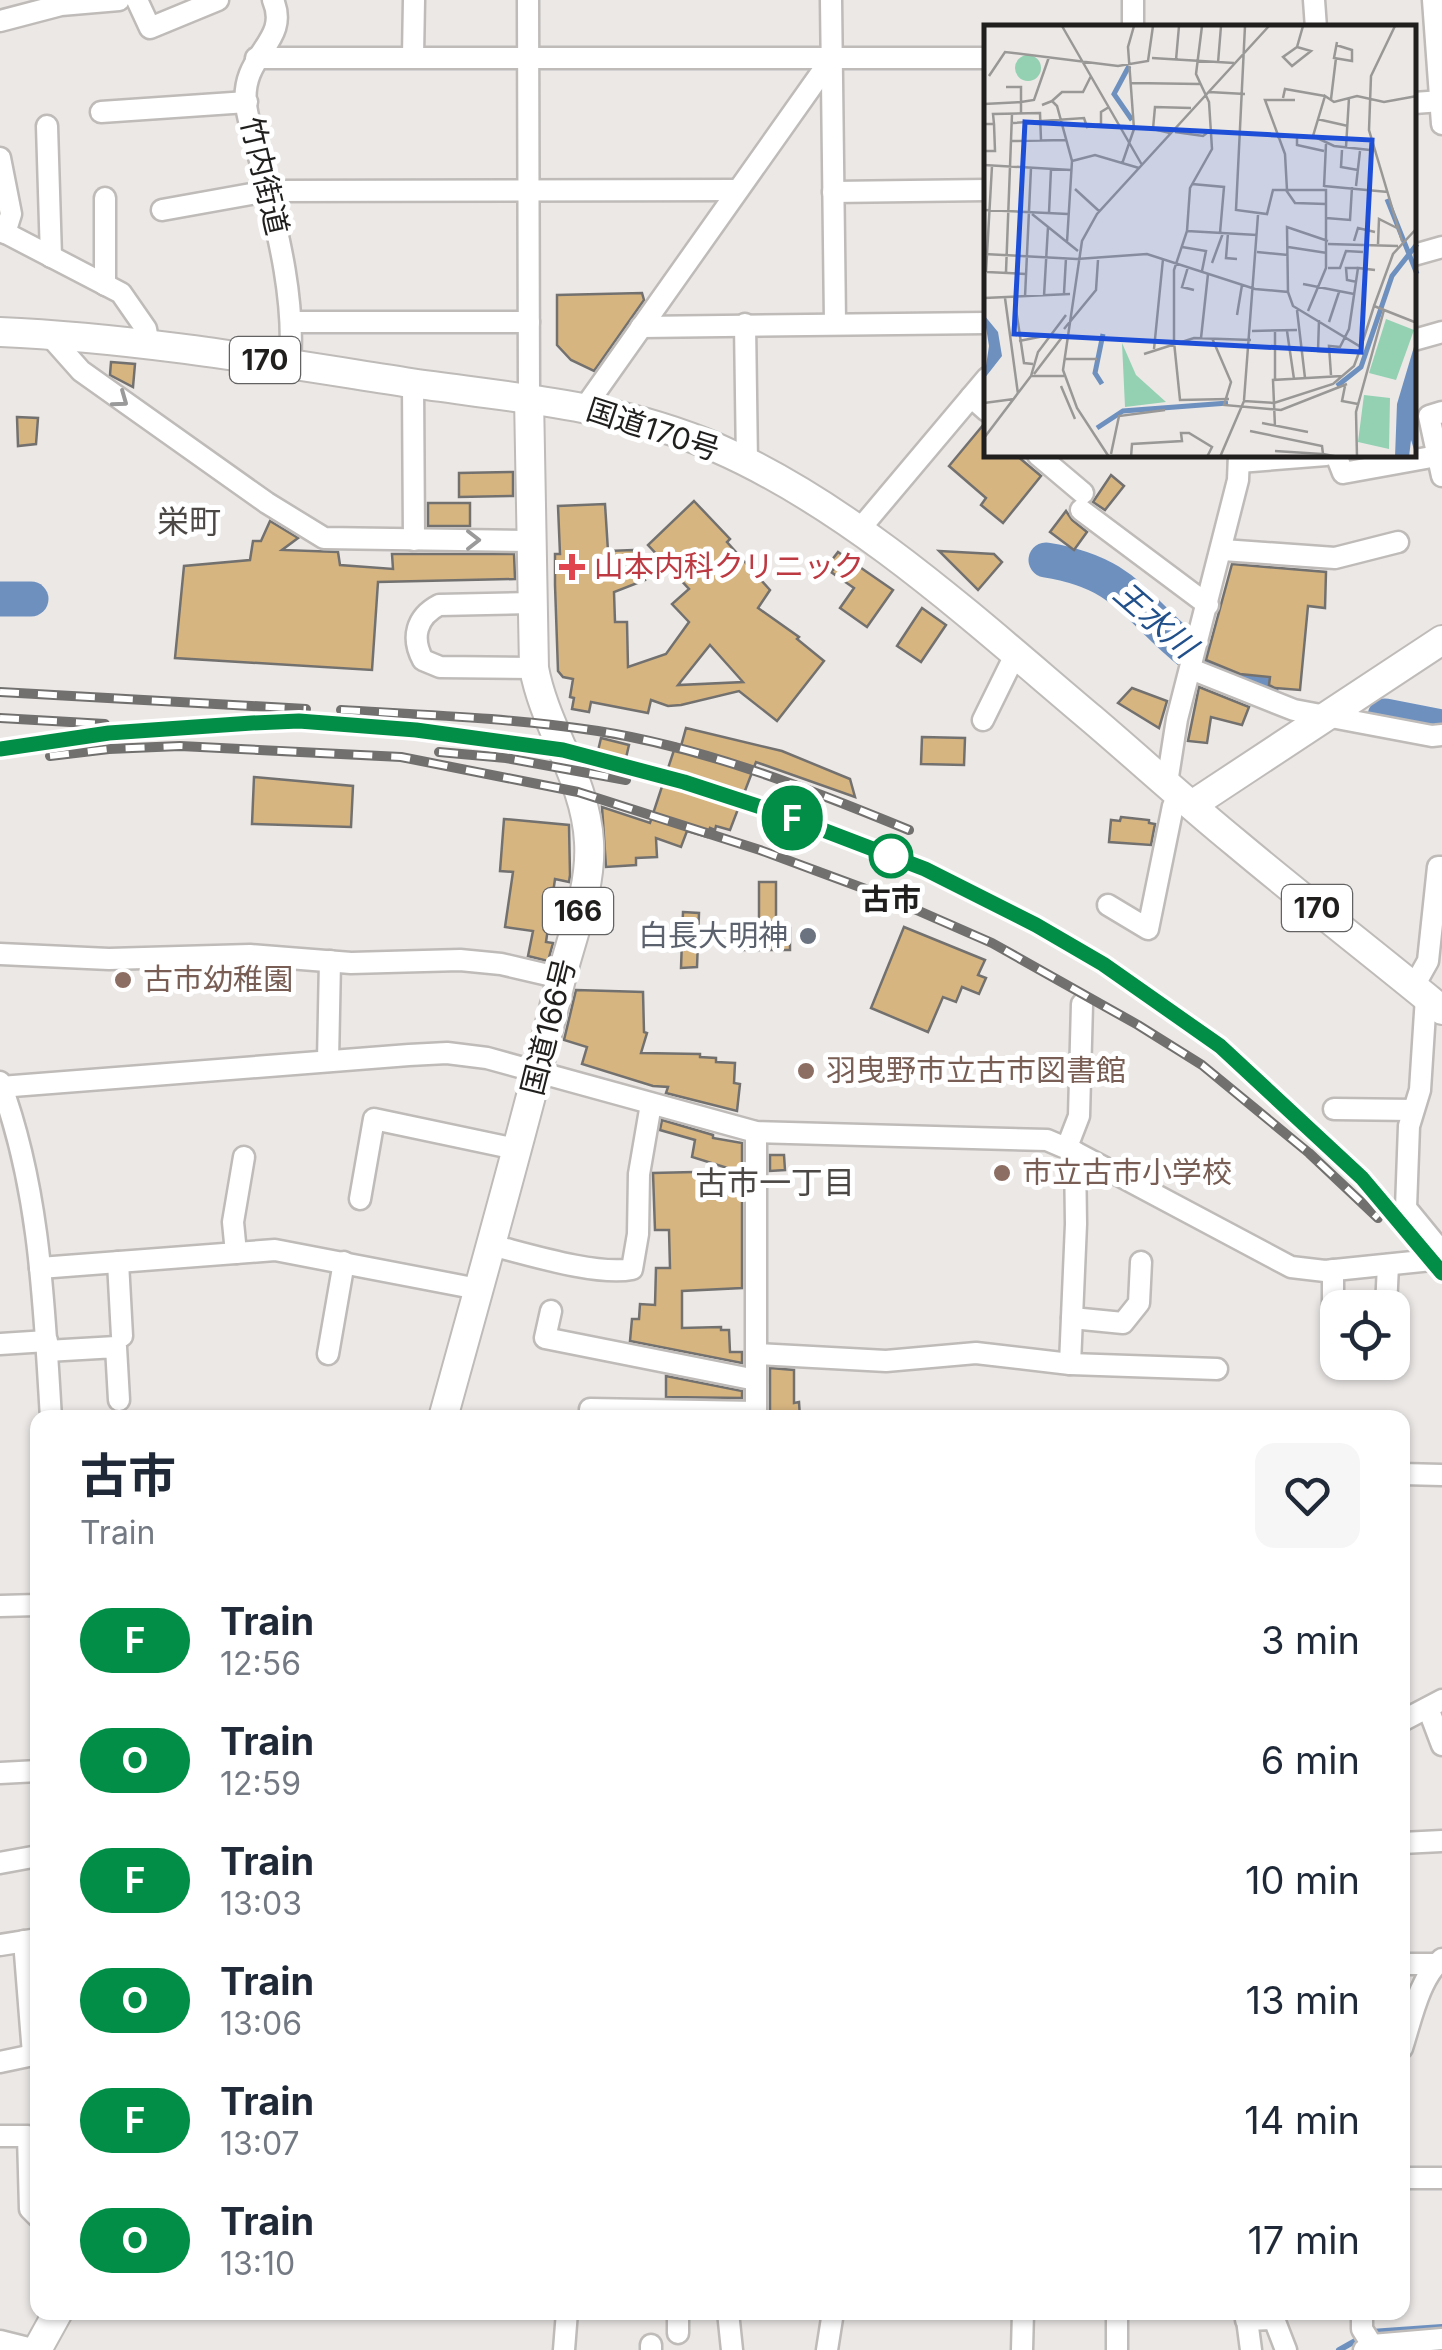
<!DOCTYPE html>
<html lang="en">
<head>
<meta charset="utf-8">
<style>
  body { margin:0; font-family:Inter,"Noto Sans JP",sans-serif; background:#f6f6f7; color:#1f2937; height:100vh; display:flex; flex-direction:column; font-size:38px; white-space:nowrap }
  * { box-sizing:border-box; margin:0 }
  p { font-size:32px; color:#747a83 }
  .icon { flex:none; width:55px; height:55px; fill:none; stroke:currentColor; stroke-width:2; stroke-linecap:round; stroke-linejoin:round }
  .map { position:relative; flex:1; overflow:hidden }
  .drawer { position:absolute; left:30px; top:1410px; width:1380px; height:910px; display:flex; flex-direction:column; background:#fff; border-radius:20px; box-shadow:0 2px 8px #0004 }
  .drawer>* { flex:none }
  .badge { padding:0 20px; border-radius:32px; font-size:35px; line-height:65px }
  .tools { position:absolute; left:1320px; top:1290px; display:grid; gap:20px }
  .tools a { display:grid; place-items:center; width:90px; height:90px; border-radius:20px; background:#fff; box-shadow:0 2px 8px #0004; font-size:50px }
  .map>.badge { position:absolute; translate:-50% -50%; box-shadow:0 0 0 5px #fff }
  .round { display:grid; place-items:center; flex:none; width:105px; height:105px; border-radius:20px; background:#f6f6f7 }
  .headline { display:flex; align-items:center; justify-content:space-between; height:170px; padding:0 50px }
  h1 { font-size:48px; font-weight:700; line-height:75px }
  ul { padding:0; list-style:none }
  li { display:flex; align-items:center; gap:30px; height:120px; padding:0 50px }
  li div { flex:1 }
  li b { display:block; font-size:38px }
  li em { font-style:normal }
  li .badge { min-width:110px; font-weight:700; text-align:center }
  .map>svg:first-child { display:block }
  .lines { fill:none; stroke-linecap:round; stroke-linejoin:round }
  .stream { stroke:#6d90bf; stroke-width:6 }
  .river { stroke:#6d90bf; stroke-width:35 }
  .building { fill:#d7b580; stroke:#73716f; stroke-width:2.5; fill-rule:evenodd }
  .minor-casing { stroke:#bebbb9; stroke-width:25 }
  .highway-casing { stroke:#bebbb9; stroke-width:32 }
  .minor { stroke:#fff; stroke-width:20 }
  .highway { stroke:#fff; stroke-width:28 }
  .rail-casing { stroke:#72706f; stroke-width:10 }
  .rail { stroke:#fff; stroke-width:6; stroke-dasharray:19; stroke-linecap:butt }
  .oneway { stroke:#9b9a9a }
  .line-casing { stroke:#fff; stroke-width:22 }
  .line { stroke:#028e46; stroke-width:15 }
  .health-dot { fill:#e0444e; stroke:#fff; stroke-width:4 }
  .stop-dot { fill:#fff; stroke:#028e46; stroke-width:5 }
  .worship-dot { fill:#6b7280; stroke:#fff; stroke-width:4 }
  .education-dot { fill:#8d6e63; stroke:#fff; stroke-width:4 }
  .labels { text-anchor:middle; stroke-width:10; stroke-linejoin:round; paint-order:stroke }
  .shield { fill:#fff; stroke:#636262; stroke-width:2.5 }
  .shield-label { font-size:28px; font-weight:bold; fill:#201f1e }
  .street-label { font-size:30px; fill:#201f1e; stroke:#fff }
  .health-label { font-size:30px; fill:#be3a42; stroke:#fff; text-anchor:start }
  .stop-label { font-size:30px; font-weight:bold; fill:#201f1e; stroke:#fff }
  .worship-label { font-size:30px; fill:#5b616d; stroke:#fff; text-anchor:end }
  .education-label { font-size:30px; fill:#785e54; stroke:#fff; text-anchor:start }
  .neighbourhood-label { font-size:32px; fill:#4b4846; stroke:#fff }
  .water-label { font-size:32px; font-style:italic; fill:#21508b; stroke:#fff }
  .inset-river { fill:none; stroke:#6d90bf; stroke-width:5 }
  .inset-road { fill:none; stroke:#9a9896; stroke-width:2.5 }
  .view { fill:#1d4ed8; fill-opacity:0.15; stroke:#1d4ed8; stroke-width:5 }
  .inset-edge { fill:none; stroke:#201f1e; stroke-width:5 }
</style>
</head>
<body>
<div class="map">
<svg width="1442" height="2350" viewBox="0 0 1442 2350">
  <rect width="100%" height="100%" fill="#ebe8e6"/>
  <g class="lines">
    <polyline class="stream" points="1339,2350 1371,2332 1442,2327"/>
    <g class="river">
      <path d="M1046,560C1127,573 1134,608 1192,654C1212,669 1238,678 1261,688"/>
      <polyline points="0,599 31,599"/>
      <polyline points="1385,716 1442,727"/>
    </g>
  </g>
  <g class="building">
    <polygon points="642,293 644,300 594,371 571,360 557,345 557,295"/>
    <polygon points="111,362 135,364 133,387 110,375"/>
    <polygon points="17,417 38,418 36,444 18,446"/>
    <polygon points="984,424 987,424 987,455 1016,455 1041,476 1003,523 981,505 986,498 949,466"/>
    <polygon points="513,472 513,496 459,497 459,473"/>
    <polygon points="1111,475 1124,486 1105,510 1093,502"/>
    <path d="M694,501L730,539L727,542L770,590L758,608L799,637L797,639L824,661L777,721L739,691L681,705L668,706L651,700L648,713L591,702L589,712L572,709L574,698L570,697L573,679L563,677L558,671L555,585V554H560L558,506L605,504L608,551L633,550L645,580L614,592L615,622H627L628,667L666,654L689,622L672,604L689,589L648,545ZM710,645L743,682L678,685Z"/>
    <rect x="428" y="503" width="42" height="23"/>
    <polygon points="1066,511 1072,520 1087,532 1074,550 1050,532"/>
    <polygon points="270,521 298,538 282,550 338,552 340,565 393,569 392,554 514,554 515,579 378,582 372,670 175,658 184,566 250,560 253,541 261,541"/>
    <polygon points="939,551 994,554 1002,562 978,590"/>
    <polygon points="838,552 893,590 867,627 840,608 854,588 831,572 834,569 828,565"/>
    <polygon points="1232,564 1326,572 1325,608 1308,606 1300,690 1275,688 1269,685 1270,677 1240,674 1206,660"/>
    <polygon points="922,608 946,625 921,662 897,646"/>
    <polygon points="1199,687 1249,707 1242,725 1211,717 1207,743 1188,741"/>
    <polygon points="1132,688 1167,701 1159,728 1118,703"/>
    <polygon points="686,728 782,751 850,779 855,797 756,762 730,830 716,826 715,830 710,828 707,837 687,831 681,847 656,838 657,857 636,858 636,865 606,867 602,807 650,823 676,744 681,746"/>
    <polygon points="922,737 965,738 964,765 921,764"/>
    <polygon points="601,738 629,745 625,762 597,755"/>
    <polygon points="254,777 353,786 351,827 252,824"/>
    <polygon points="1121,817 1149,820 1149,823 1155,824 1151,845 1109,842 1111,820 1120,821"/>
    <polygon points="504,819 569,825 570,875 569,882 555,879 546,942 553,943 548,961 528,956 533,931 505,927 513,872 500,871"/>
    <polygon points="759,882 776,882 776,928 790,928 790,950 743,950 743,926 759,926"/>
    <polygon points="683,912 699,913 697,967 681,968"/>
    <polygon points="904,927 985,960 978,975 986,978 979,994 962,987 956,1002 943,997 928,1032 871,1008"/>
    <polygon points="576,990 643,992 644,1032 647,1033 641,1053 700,1054 700,1057 716,1058 716,1062 735,1063 734,1083 740,1084 737,1111 666,1093 668,1087 653,1086 582,1064 587,1047 564,1040"/>
    <polygon points="662,1120 713,1135 713,1138 742,1143 742,1288 682,1291 682,1328 721,1327 721,1330 729,1330 730,1352 742,1352 742,1363 630,1341 632,1319 639,1319 640,1304 655,1305 656,1268 670,1268 669,1230 655,1230 653,1173 737,1171 692,1157 695,1140 660,1130"/>
    <polygon points="770,1155 784,1155 785,1170 770,1171"/>
    <polygon points="770,1368 794,1370 794,1403 799,1402 800,1418 770,1418"/>
    <polygon points="666,1376 742,1391 742,1398 666,1397"/>
  </g>
  <g class="lines">
    <defs>
      <g id="minor">
        <polyline points="137,0 150,28 218,0"/>
        <path d="M273,0C291,42 240,54 246,105C249,127 258,151 263,172C278,233 295,299 290,362"/>
        <polyline points="528,0 529,397"/>
        <polyline points="831,0 835,322"/>
        <polyline points="1314,0 1316,28"/>
        <polyline points="1433,0 1442,124"/>
        <polyline points="0,21 61,5 119,0"/>
        <polyline points="1133,28 1133,0"/>
        <polyline points="413,56 414,0"/>
        <polyline points="256,58 987,58"/>
        <polyline points="1414,103 1442,101"/>
        <polyline points="101,112 247,102"/>
        <polyline points="47,126 51,257"/>
        <polyline points="0,158 11,214 5,233"/>
        <polyline points="833,192 987,190"/>
        <polyline points="105,198 105,285"/>
        <polyline points="162,210 268,191 737,190"/>
        <polyline points="0,230 121,293 146,329 149,346"/>
        <polyline points="1414,255 1442,247"/>
        <polyline points="298,322 529,322"/>
        <polyline points="745,324 747,463"/>
        <polyline points="641,327 987,323"/>
        <polyline points="49,335 81,371 267,503 324,538 532,541"/>
        <polyline points="1414,340 1442,332"/>
        <polyline points="413,383 414,540"/>
        <polyline points="971,397 987,411"/>
        <polyline points="585,407 831,59"/>
        <polyline points="1442,412 1429,416 1442,476"/>
        <polyline points="1038,455 1083,493"/>
        <polyline points="1336,455 1343,473 1437,456"/>
        <polyline points="1239,462 1326,455"/>
        <polyline points="1081,510 1208,605"/>
        <polyline points="859,530 987,378"/>
        <polyline points="1223,550 1335,558 1398,542"/>
        <path d="M533,603L439,605C416,617 411,638 423,660L440,667L534,668"/>
        <polyline points="1191,669 1294,710 1432,736 1442,735"/>
        <polyline points="983,720 1015,655"/>
        <polyline points="1167,783 1177,719 1238,480 1239,455"/>
        <polyline points="1108,905 1148,929 1173,806 1182,796"/>
        <polyline points="0,954 109,959 250,955 351,963 460,960 501,964 561,978"/>
        <polyline points="1414,986 1428,961 1438,867 1442,867"/>
        <polyline points="1426,997 1420,1090 1409,1126 1406,1208 1442,1252"/>
        <polyline points="328,1061 330,961"/>
        <path d="M0,1082C40,1189 44,1305 51,1418"/>
        <polyline points="0,1087 409,1055 447,1053 487,1058 756,1132 1047,1140 1075,1152 1291,1267 1325,1271 1442,1259"/>
        <polyline points="1334,1109 1413,1110"/>
        <polyline points="756,1132 756,1418"/>
        <polyline points="1067,1147 1079,1116 1082,1004"/>
        <polyline points="360,1199 374,1119 516,1149"/>
        <path d="M491,1245C527,1254 597,1276 632,1269L638,1234L639,1174L651,1104"/>
        <polyline points="236,1253 233,1222 244,1157"/>
        <polyline points="118,1262 122,1336"/>
        <polyline points="40,1268 275,1250 478,1289"/>
        <polyline points="1333,1270 1333,1363"/>
        <polyline points="1386,1308 1388,1265"/>
        <polyline points="551,1311 545,1338 756,1380"/>
        <polyline points="1072,1318 1123,1323 1139,1303 1141,1262"/>
        <polyline points="0,1344 47,1341"/>
        <polyline points="47,1351 116,1347 119,1400"/>
        <polyline points="328,1354 344,1262"/>
        <polyline points="756,1354 886,1361 976,1353 1070,1364 1076,1224 1075,1152"/>
        <polyline points="1070,1364 1217,1369"/>
        <polyline points="590,1418 590,1409 756,1412"/>
        <polyline points="1402,1474 1442,1475"/>
        <polyline points="0,1606 38,1605"/>
        <polyline points="1428,1708 1442,1745"/>
        <polyline points="1402,1721 1442,1700"/>
        <polyline points="0,1773 38,1771"/>
        <polyline points="1402,1843 1442,1841"/>
        <polyline points="0,1863 38,1856"/>
        <polyline points="24,1941 33,2054"/>
        <polyline points="0,1945 38,1939"/>
        <polyline points="1402,1964 1435,1964"/>
        <path d="M1402,2048C1411,2021 1419,1978 1442,1959"/>
        <polyline points="0,2062 38,2054"/>
        <polyline points="0,2136 28,2136 30,2209 38,2217"/>
        <polyline points="1402,2178 1442,2178"/>
        <polyline points="728,2312 732,2350"/>
        <polyline points="1246,2312 1251,2350"/>
        <polyline points="1362,2312 1362,2329 1372,2345"/>
        <polyline points="1246,2320 1274,2319 1286,2350"/>
        <polyline points="678,2333 678,2312"/>
        <polyline points="0,2341 36,2350"/>
        <polyline points="564,2350 567,2312"/>
        <polyline points="651,2350 651,2345"/>
        <polyline points="827,2350 833,2312"/>
        <polyline points="1022,2350 1023,2312"/>
        <polyline points="1117,2350 1117,2312"/>
        <polyline points="1364,2350 1372,2345 1442,2339"/>
      </g>
      <g id="highway">
        <path d="M0,332C138,338 275,362 411,383C516,398 618,405 717,448C854,508 978,623 1092,719C1140,760 1187,803 1236,843C1304,900 1374,954 1442,1010"/>
        <polyline points="1192,805 1442,640"/>
        <path d="M443,1418C483,1273 524,1129 560,983C571,938 592,888 589,842C586,780 545,728 534,668L529,397"/>
        <polyline points="37,2350 58,2312"/>
      </g>
    </defs>
    <use href="#minor" class="minor-casing"/>
    <use href="#highway" class="highway-casing"/>
    <use href="#minor" class="minor"/>
    <use href="#highway" class="highway"/>
    <defs>
      <g id="rail">
        <polyline points="0,692 306,709"/>
        <path d="M341,710C427,715 513,718 598,731C706,748 809,789 909,830"/>
        <polyline points="0,718 105,724"/>
        <polyline points="0,749 109,733 299,721 454,734 563,750 704,788 776,812 925,869 1036,925 1103,965 1220,1046 1362,1178 1442,1273"/>
        <polyline points="439,752 506,758 626,780"/>
        <polyline points="50,756 109,749 180,746 401,757 578,792 760,850 887,897 992,943 1138,1025 1202,1065 1309,1153 1378,1218"/>
      </g>
    </defs>
    <use href="#rail" class="rail-casing"/>
    <use href="#rail" class="rail"/>
  </g>
  <defs><path id="oneway-chevron" d="M-2-3.5L2.5 0L-2 3.5" fill="none" stroke-width="1.6" stroke-linecap="round" stroke-linejoin="round" transform="scale(2.5)"/></defs>
  <g class="oneway">
    <use href="#oneway-chevron" transform="translate(121 400) rotate(36)"/>
    <use href="#oneway-chevron" transform="translate(473 540)"/>
  </g>
  <g class="lines">
    <defs>
      <polyline id="line" points="0,749 109,733 252,723 299,721 416,730 563,750 684,782 776,812 925,869 1036,925 1103,964 1220,1046 1362,1178 1442,1273"/>
    </defs>
    <use href="#line" class="line-casing"/>
    <use href="#line" class="line"/>
  </g>
  <path class="health-dot" d="M567 552h10v10h10v10h-10v10h-10v-10h-10v-10h10z"/>
  <circle class="stop-dot" cx="891" cy="856" r="20"/>
  <circle class="worship-dot" cx="808" cy="936" r="10"/>
  <g class="education-dot">
    <circle cx="123" cy="980" r="10"/>
    <circle cx="806" cy="1071" r="10"/>
    <circle cx="1002" cy="1173" r="10"/>
  </g>
  <g class="labels">
    <g class="shield">
      <rect x="230" y="337" width="70" height="46" rx="8"/>
      <rect x="1282" y="885" width="70" height="46" rx="8"/>
      <rect x="543" y="888" width="70" height="46" rx="8"/>
    </g>
    <g class="shield-label">
      <text x="265" y="370">170</text>
      <text x="1317" y="918">170</text>
      <text x="578" y="921">166</text>
    </g>
    <g class="street-label">
      <text transform="translate(264 176) rotate(77)" y="10">竹内街道</text>
      <text transform="translate(653 430) rotate(18)" y="10">国道170号</text>
      <text transform="translate(549 1027) rotate(-76)" y="10">国道166号</text>
    </g>
    <g class="health-label">
      <text x="594" y="577">山本内科クリニック</text>
    </g>
    <g class="stop-label">
      <text x="891" y="910">古市</text>
    </g>
    <g class="worship-label">
      <text x="788" y="946">白長大明神</text>
    </g>
    <g class="education-label">
      <text x="143" y="990">古市幼稚園</text>
      <text x="826" y="1081">羽曳野市立古市図書館</text>
      <text x="1022" y="1183">市立古市小学校</text>
    </g>
    <g class="neighbourhood-label">
      <text x="189" y="533">栄町</text>
      <text x="775" y="1194">古市一丁目</text>
    </g>
    <g class="water-label">
      <text transform="translate(1155 620) rotate(41)" y="11">王水川</text>
    </g>
  </g>
  <g transform="translate(984 25)">
    <rect width="432" height="432" fill="#ebe8e6"/>
    <path d="M31 43a13 13 0 1 1 26 0a13 13 0 1 1-26 0ZM402,294L430,305L412,355L385,348ZM138,318L152,350L182,377L141,382ZM380,370L406,373L405,424L374,417Z" fill="#93d1b2"/>
    <path d="M0,290L14,307L18,331L0,354L5,321ZM432,315V431L427,415L425,432H411L413,379Z" fill="#6d90bf"/>
    <path class="inset-river" d="M145,41L130,69L148,95M403,174L433,249M118,359L111,348L119,309M353,361L377,342L408,251L433,219M113,403L139,386L244,378"/>
    <path class="inset-road" d="M78,1L158,140M218,1L212,49L225,77L228,124L206,163L203,206L190,245V317L196,375L245,374M261,1L252,185L283,189L289,165H342V243L324,286M411,1L387,51L385,105L418,216M352,20L368,25V36L350,33L353,17M313,22L327,26L308,41L299,32L313,22L319,1M168,33L250,38M192,35L195,1M234,38L237,1M5,51L21,27L134,41L164,36L169,1M147,58L216,59M22,62H37V77L50,75L65,32M225,67L261,69M299,73L301,64L341,71M347,74L352,33M68,76L78,67H99L107,51M0,79L37,77V89M58,80L68,76L73,81L88,136L83,217M333,94L364,101M29,98L100,93L103,102L117,99V87L125,82M0,99H10L9,89L56,88L57,115M191,107L219,111L227,105M186,108L169,104L171,82L207,83M313,109V120L340,126M329,111L350,121L386,125M293,112L329,111L341,71L350,77L373,71L400,77L433,71M28,116L82,115M362,122L365,73M358,125L357,142L374,145M0,126H11L10,99M88,136L111,130L155,143M138,139L150,104L144,22L150,1M0,140L87,145M208,159L240,162L236,208M340,161L404,167M372,161L376,126M340,162L342,119M91,164L115,186M302,165L311,178L342,179M303,165L301,129L281,75H311M0,185L84,189M65,188L67,144M48,189L94,226M342,193L366,195L368,162M203,206L273,210M244,208L242,233L253,234M370,216L374,203L391,207M344,219L414,221M394,219L395,194L413,203M198,222L222,226L218,246M304,222L343,228M273,227L304,230M0,229L93,234M93,234L163,229L271,264L304,267L309,281L377,322L390,281L433,298M228,238L239,208M204,242L198,262L210,265M344,243H356L362,226L379,227M2,247L8,141M3,247L42,249M22,247L28,89M373,257L363,255L362,243H373M319,259L370,269M304,267L303,202L344,216M80,268L82,233M30,271L40,338L49,339M60,271L64,202M41,272L47,143M0,273L86,269M21,273L34,369M390,281L409,229L433,203M313,285L321,353M253,290L258,260M335,295L334,326L345,327M345,297L355,267M80,304L112,265L114,235M268,306L313,305M303,306L310,354M291,307V355M217,313L224,249M228,313L247,357L240,380L297,385L363,359M35,316L65,310M170,324L179,234M160,329L210,313L267,315M81,334H113M50,349L79,311M347,350L345,321L356,322L365,304L374,243L391,245M47,351L54,327L82,290M77,361L91,394M361,361L358,376L374,379M260,375L274,190M0,378L30,374M278,398L324,407M291,402L289,355L358,351M266,406L338,421L339,429L355,432M0,413L47,351H80M291,426L338,429M127,429L135,391L181,385M125,432L93,383L79,345L98,216L113,189L285,1M147,432L148,419L198,416L197,408H205L228,422L223,432M236,432L260,376L290,378L349,359L370,341L377,322M373,432L372,387L400,285"/>
    <path class="view" d="M41,97L388,115L377,327L30,309Z"/>
    <rect width="432" height="432" class="inset-edge"/>
  </g>
</svg>
<div class="tools">
<a><svg class="icon" aria-label="locate" viewBox="0 0 24 24"><circle cx="12" cy="12" r="6"/><path d="M12 2v4M12 18v4M2 12h4M18 12h4"/></svg></a>
</div>
<b class="badge" style="left:792px;top:818px;background:#028e46;color:#fff">F</b>
<section class="drawer">
<div class="headline"><div><h1>古市</h1><p>Train</p></div><a class="round"><svg class="icon" aria-label="heart" viewBox="0 0 24 24"><path d="M12 20l-8-8c-3-5 5-10 8-4 3-6 11-1 8 4z"/></svg></a></div>
<ul>
<li><span class="badge" style="background:#028e46;color:#fff">F</span><div><b>Train</b><p>12:56</p></div><em>3 min</em></li>
<li><span class="badge" style="background:#028e46;color:#fff">O</span><div><b>Train</b><p>12:59</p></div><em>6 min</em></li>
<li><span class="badge" style="background:#028e46;color:#fff">F</span><div><b>Train</b><p>13:03</p></div><em>10 min</em></li>
<li><span class="badge" style="background:#028e46;color:#fff">O</span><div><b>Train</b><p>13:06</p></div><em>13 min</em></li>
<li><span class="badge" style="background:#028e46;color:#fff">F</span><div><b>Train</b><p>13:07</p></div><em>14 min</em></li>
<li><span class="badge" style="background:#028e46;color:#fff">O</span><div><b>Train</b><p>13:10</p></div><em>17 min</em></li>
</ul>
</section>
</div>
</body>
</html>
